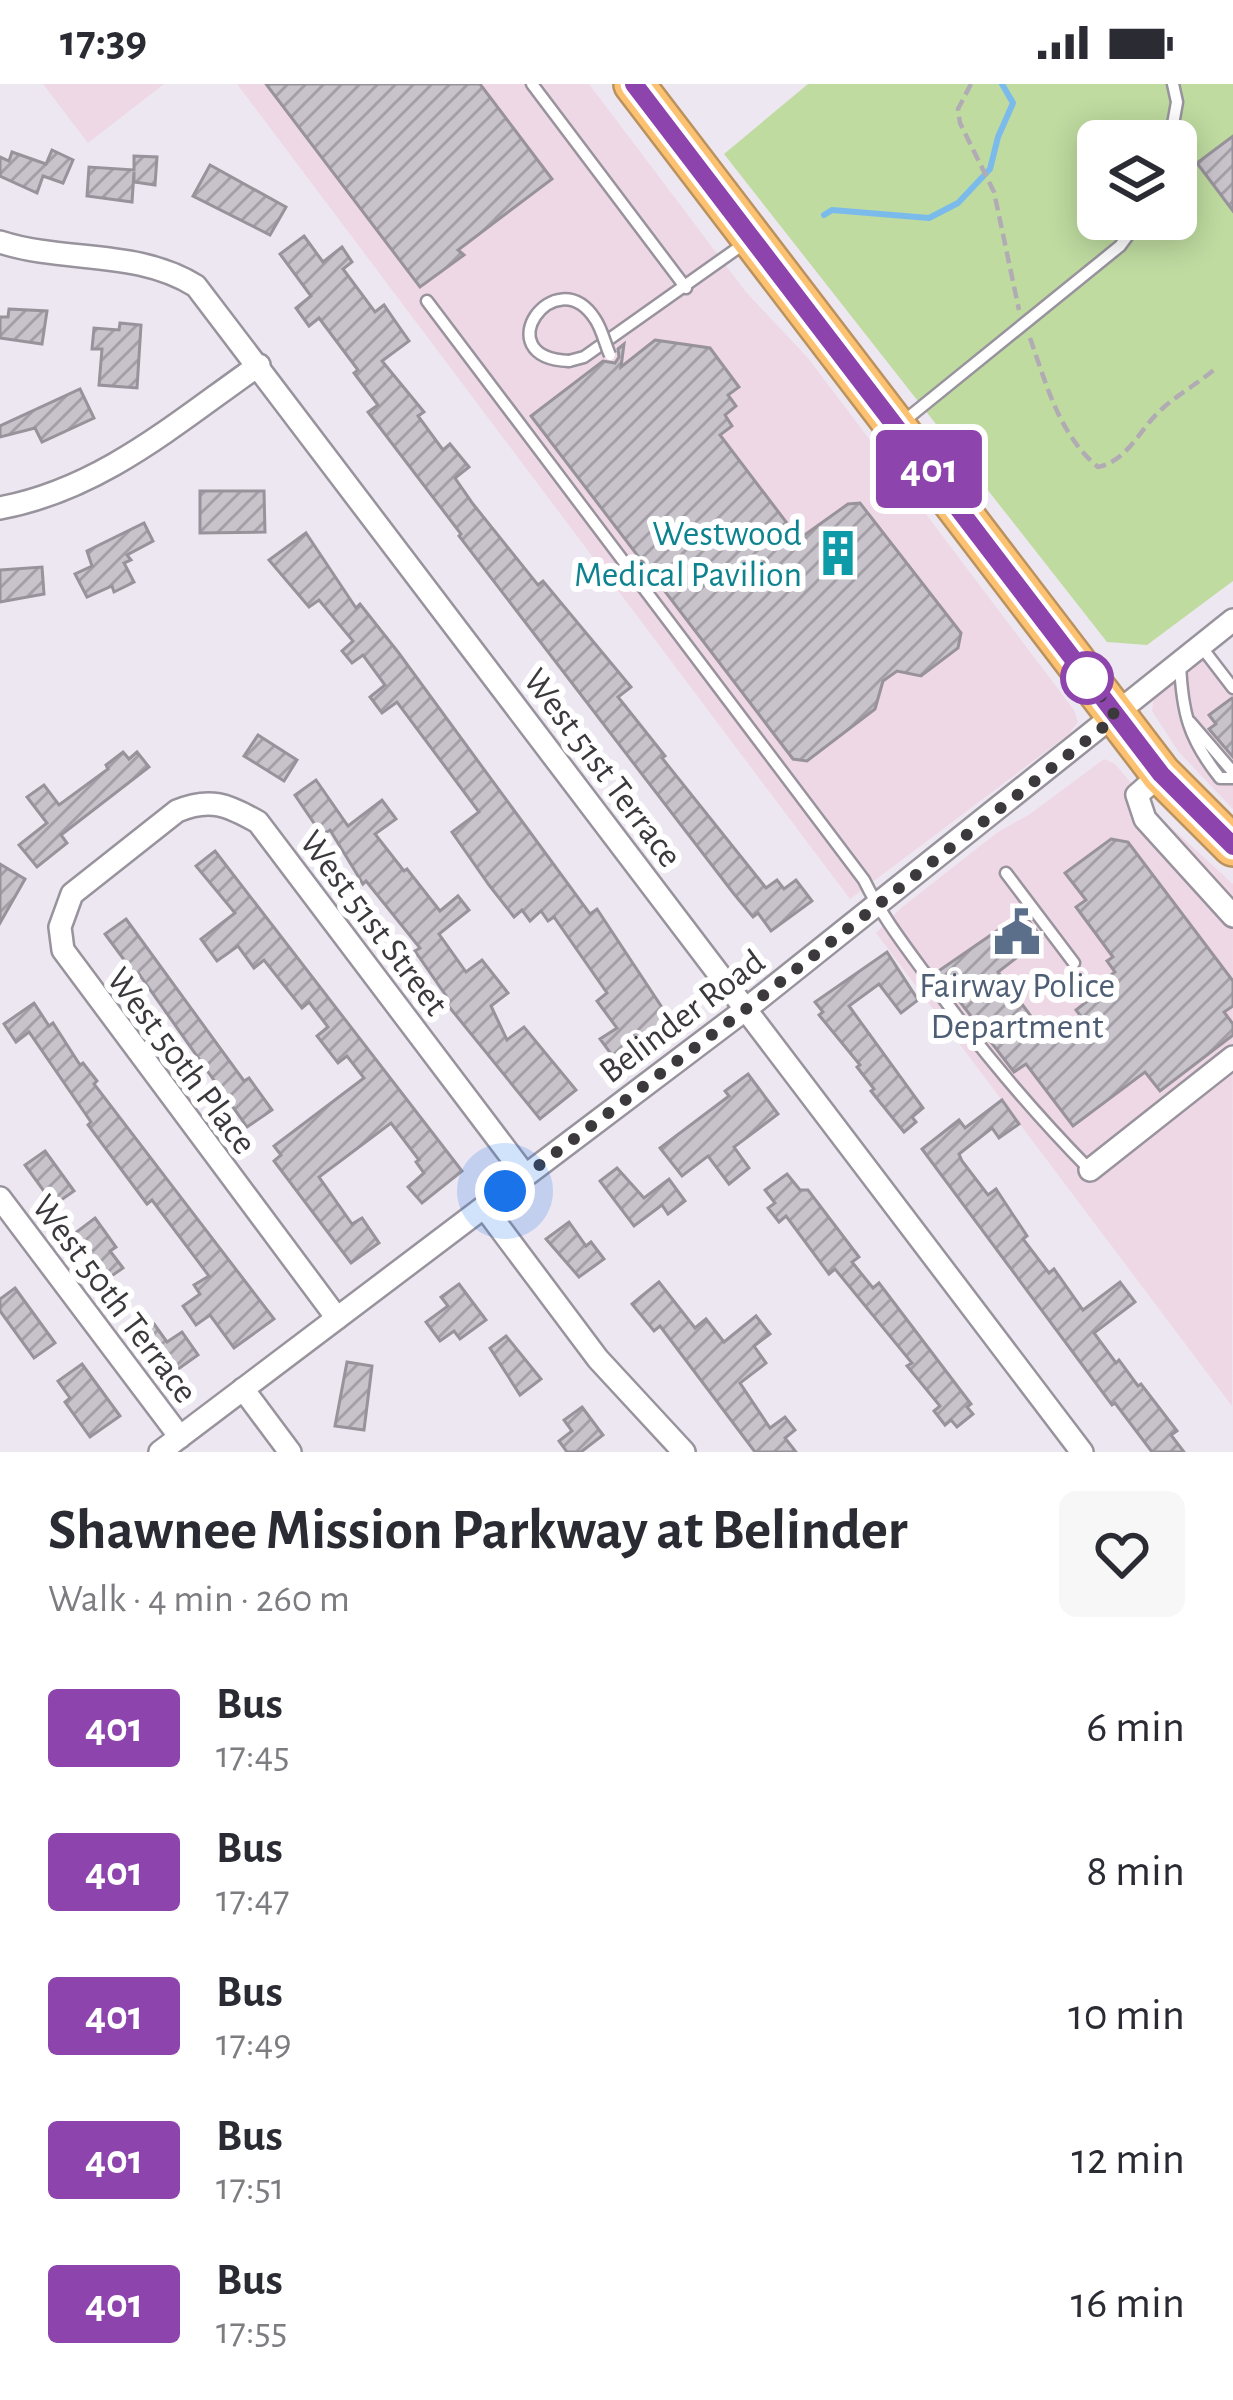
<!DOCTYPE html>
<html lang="en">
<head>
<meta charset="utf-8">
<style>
  body { margin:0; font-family:"Alegreya Sans",sans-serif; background:#f7f7f7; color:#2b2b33; height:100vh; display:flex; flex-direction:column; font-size:45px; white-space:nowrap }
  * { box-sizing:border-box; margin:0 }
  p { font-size:39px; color:#7c7c81 }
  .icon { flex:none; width:66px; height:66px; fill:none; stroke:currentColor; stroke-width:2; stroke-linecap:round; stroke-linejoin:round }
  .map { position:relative; height:1368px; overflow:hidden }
  .side { display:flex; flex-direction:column; background:#fff; flex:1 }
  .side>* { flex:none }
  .badge { padding:0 24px; border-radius:9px; font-size:42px; line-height:78px }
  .tools { position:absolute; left:1077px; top:36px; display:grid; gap:24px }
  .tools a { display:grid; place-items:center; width:120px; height:120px; border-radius:18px; background:#fff; box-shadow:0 6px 30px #0003; font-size:60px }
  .you { position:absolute; width:60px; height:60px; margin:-30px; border:9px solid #fff; border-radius:50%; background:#1a73e8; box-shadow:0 0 0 18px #1a73e833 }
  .map>.badge { position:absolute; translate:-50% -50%; box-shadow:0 0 0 6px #fff }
  .round { display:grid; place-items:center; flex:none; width:126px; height:126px; border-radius:18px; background:#f7f7f7 }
  .head { display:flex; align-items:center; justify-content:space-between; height:204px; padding:0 48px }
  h1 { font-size:57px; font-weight:700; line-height:90px }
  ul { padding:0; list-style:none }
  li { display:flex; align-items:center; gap:36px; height:144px; padding:0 48px }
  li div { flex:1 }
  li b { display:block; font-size:45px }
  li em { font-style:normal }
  li .badge { min-width:132px; font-weight:700; text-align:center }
  .status { display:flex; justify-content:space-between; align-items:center; height:84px; padding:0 60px; background:#fff; direction:ltr }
  .status svg { height:33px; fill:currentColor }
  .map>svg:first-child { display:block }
  .commercial { fill:#efd8e5 }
  .green { fill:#bfdba0; fill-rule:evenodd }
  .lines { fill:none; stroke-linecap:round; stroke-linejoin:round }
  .stream { stroke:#7bbbec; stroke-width:6 }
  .building { fill:url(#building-hatch); stroke:#98929b; stroke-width:3 }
  .lane-casing { stroke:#98939c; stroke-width:15 }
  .street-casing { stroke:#98939c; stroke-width:26 }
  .highway-casing { stroke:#b9925f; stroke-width:44 }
  .path { stroke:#b1acb4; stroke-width:4.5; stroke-dasharray:12 6; stroke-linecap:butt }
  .lane { stroke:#fff; stroke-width:10 }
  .street { stroke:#fff; stroke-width:21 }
  .highway { stroke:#fcc272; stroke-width:39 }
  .lane-bridge-casing { stroke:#98939c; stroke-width:15; stroke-linecap:butt }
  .lane-bridge { stroke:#fff; stroke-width:10 }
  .line-casing { stroke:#fff; stroke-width:27 }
  .line { stroke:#8e44ad; stroke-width:18 }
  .walk { stroke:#3c393d; stroke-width:12; stroke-dasharray:0 21.6 }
  .stop-dot { fill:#fff; stroke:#8e44ad; stroke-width:6 }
  .labels { text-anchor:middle; stroke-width:12; stroke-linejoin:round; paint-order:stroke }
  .culture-label { font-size:36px; fill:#0d838f; stroke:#fff; text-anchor:end }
  .street-label { font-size:36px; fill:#3c393d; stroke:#fff }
  .service-label { font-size:36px; fill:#4e5e75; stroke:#fff }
</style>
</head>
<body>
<div class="status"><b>17:39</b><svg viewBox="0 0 49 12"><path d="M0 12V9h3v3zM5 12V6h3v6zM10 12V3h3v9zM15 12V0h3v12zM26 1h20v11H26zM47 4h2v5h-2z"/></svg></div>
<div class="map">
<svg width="1233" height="1368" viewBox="0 0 1233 1368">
  <defs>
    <pattern id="building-hatch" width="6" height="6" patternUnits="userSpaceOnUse" patternTransform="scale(3)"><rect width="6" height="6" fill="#c8c2cb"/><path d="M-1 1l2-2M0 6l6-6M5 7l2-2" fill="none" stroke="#a49fa6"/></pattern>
  </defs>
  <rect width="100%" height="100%" fill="#ede7f1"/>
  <g class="commercial">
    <polygon points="43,0 164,0 88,59"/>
    <polygon points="237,0 589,0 746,208 808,274 1074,626 1078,638 1069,650 850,815"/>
    <polygon points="1209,565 1233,595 1233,725 1178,667 1152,627 1154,612"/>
    <polygon points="1104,675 1115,680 1162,735 1233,800 1232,1322 876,849 901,824 998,748 1030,730"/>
  </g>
  <path class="green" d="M808,0H1233V497L1147,561L1107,558L724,70ZM1098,57H1176V135H1098Z"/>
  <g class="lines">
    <polyline class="stream" points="824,131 832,126 929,134 958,119 990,85 998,53 1013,19 1002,0"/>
  </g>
  <g class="building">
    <polygon points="266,0 480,0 552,95 458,166 464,171 420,203"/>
    <polygon points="1233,52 1233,127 1197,79"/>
    <polygon points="52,66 73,76 63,99 43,92 37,109 0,92 0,73 9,77 12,68 46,80"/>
    <polygon points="134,72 157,73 155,101 134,98 134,88 132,118 87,112 89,83 134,86"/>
    <polygon points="210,81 286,123 270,151 193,112"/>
    <polygon points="304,152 323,178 342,163 352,178 343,185 375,228 384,221 393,234 409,257 382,277 424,328 418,332 443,366 450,360 469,383 455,394 473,420 538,501 543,497 631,603 618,613 665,672 662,674 766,804 777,796 784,805 796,796 812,817 771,847 758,829 753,833 734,810 459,452 461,450 368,328 378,321 354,289 358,286 319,234 309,242 296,224 311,212 280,170"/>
    <polygon points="9,225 47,227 42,260 0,254 0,233 8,233"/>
    <polygon points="120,239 141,241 137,304 99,301 102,265 92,265 94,244 119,246"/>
    <polygon points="655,256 710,264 739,303 728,311 736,322 725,331 732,342 720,351 799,455 848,420 860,419 961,549 958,564 921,592 897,587 883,597 875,625 807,677 793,675 531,332 603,277 615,279 619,273 618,265 624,260 621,283"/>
    <polygon points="80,305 94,334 42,358 35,344 0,353 0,342"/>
    <polygon points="200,407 264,407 265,448 200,449"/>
    <polygon points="144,439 153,457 127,471 131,476 124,479 134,498 114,508 112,502 87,513 75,490 92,482 87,467"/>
    <polygon points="306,449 356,524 360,520 398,568 590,830 597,825 669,934 614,974 600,955 617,944 597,917 607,909 554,833 548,837 541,827 530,837 522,826 514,833 489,801 452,748 479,728 397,618 382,629 370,613 385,601 363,571 352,579 342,567 353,557 319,516 309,523 269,476"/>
    <polygon points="42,483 44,510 0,518 0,486"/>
    <polygon points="1232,614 1233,614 1233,673 1209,645 1216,640 1209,631"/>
    <polygon points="258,651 297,676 284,697 244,672"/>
    <polygon points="123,668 129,675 137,668 149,683 61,751 67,759 37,783 19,761 47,739 27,713 44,701 59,721 108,685 106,681"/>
    <polygon points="316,696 348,742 382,716 396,735 375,750 404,787 407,785 440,827 458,812 469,826 439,850 466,888 482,876 508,909 491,922 507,956 524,943 576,1006 540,1035 446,919 449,916 415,867 420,864 366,797 363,800 330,746 322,751 295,711"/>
    <polygon points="1111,755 1128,758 1233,897 1233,922 1224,928 1233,940 1233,951 1160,1007 1145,988 1073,1042 1026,980 1014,988 937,888 1023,829 1042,854 998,888 1048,955 1080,931 1076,926 1104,904 1100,899 1115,888 1107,877 1113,873 1076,823 1086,816 1065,789"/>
    <polygon points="215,767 462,1087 422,1119 408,1103 424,1089 416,1078 419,1076 391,1039 319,1093 352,1140 362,1134 379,1159 351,1179 274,1077 281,1071 274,1062 364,994 347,972 338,979 317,952 328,943 309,918 302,924 264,876 254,884 238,862 217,877 201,855 235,829 196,782"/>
    <polygon points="0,780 25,795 0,839"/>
    <polygon points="126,835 244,997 249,994 272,1026 247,1043 139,890 136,892 105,850"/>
    <polygon points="887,868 918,916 901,929 879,900 849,922 923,1024 912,1033 916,1038 904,1048 871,1007 874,1005 857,983 860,981 819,931 823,928 815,918"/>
    <polygon points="34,919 49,942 53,939 80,981 83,979 97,997 94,1000 274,1235 234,1264 210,1231 196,1241 183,1222 200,1210 194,1201 209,1192 152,1116 147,1120 88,1041 91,1038 29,948 16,958 4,940"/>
    <polygon points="748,990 778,1030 734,1063 749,1084 729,1100 708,1072 682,1092 660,1064 729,1012 725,1007"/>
    <polygon points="1002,1016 1019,1040 999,1054 992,1044 959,1070 962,1077 988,1111 996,1105 1027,1152 1023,1155 1049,1189 1054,1185 1083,1226 1120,1198 1135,1218 1094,1249 1116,1279 1119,1276 1138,1302 1141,1300 1177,1347 1171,1351 1184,1368 1152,1368 1115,1319 1112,1321 922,1065 959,1036 965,1044"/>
    <polygon points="45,1067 74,1107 54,1121 25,1081"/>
    <polygon points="617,1084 644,1114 669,1095 685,1117 668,1130 662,1121 634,1142 600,1097"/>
    <polygon points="787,1090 800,1106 808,1106 859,1173 852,1178 873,1204 879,1199 971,1320 967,1323 973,1330 957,1343 951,1336 945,1341 934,1327 940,1322 907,1282 912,1279 835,1185 829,1190 786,1132 779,1138 768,1124 775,1119 765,1106"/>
    <polygon points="95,1134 116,1163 110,1167 123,1184 107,1195 74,1150"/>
    <polygon points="569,1138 586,1162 591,1158 604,1175 579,1193 546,1155"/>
    <polygon points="659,1198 695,1244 706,1235 724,1258 756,1232 770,1250 754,1262 766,1279 740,1299 770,1344 785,1333 795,1346 785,1354 796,1368 755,1368 660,1242 654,1247 632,1220"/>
    <polygon points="459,1200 486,1236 460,1255 454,1247 440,1257 426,1238 448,1222 441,1213"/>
    <polygon points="15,1204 55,1259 34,1274 0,1227 0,1215"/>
    <polygon points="154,1240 167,1258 182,1248 198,1271 167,1293 137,1252"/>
    <polygon points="506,1252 541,1295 520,1311 490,1264"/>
    <polygon points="347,1278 372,1282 364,1346 335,1342"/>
    <polygon points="82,1280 120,1332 90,1353 65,1318 70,1314 58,1297"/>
    <polygon points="582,1323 603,1351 581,1368 567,1368 559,1357 572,1347 564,1336"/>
  </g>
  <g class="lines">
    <defs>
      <g id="lane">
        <polyline points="532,0 686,204"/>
        <polyline points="1170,57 1177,18 1173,0"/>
        <path d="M427,217L864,796C880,829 902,858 924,888C975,959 1029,1024 1090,1086"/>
        <polyline points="569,277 584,273 745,159"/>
        <polyline points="904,337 1120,162 1140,135"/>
        <polyline points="1200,561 1233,604"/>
        <path d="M1180,579C1182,629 1189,655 1220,694H1233"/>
        <polyline points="1190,638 1233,688"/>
        <polyline points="1006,789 1074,879"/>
      </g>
      <g id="street">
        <path d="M0,158C65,179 137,165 196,202L1082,1368"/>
        <path d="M0,424C102,405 177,338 259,281"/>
        <polyline points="1161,690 1137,711 1145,735 1233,832"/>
        <polyline points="1090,1086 1233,973"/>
        <polyline points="0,1114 180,1353"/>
        <polyline points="484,1123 598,1275 684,1368"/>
        <path d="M337,1234L63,866L60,843L72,810L177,727C210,713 228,721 258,738L525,1091"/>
        <polyline points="243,1305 290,1368"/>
        <polyline points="160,1368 746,925 1233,536"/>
      </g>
      <polyline id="highway" points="634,0 1161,690 1233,762"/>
    </defs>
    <use href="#lane" class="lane-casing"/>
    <use href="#street" class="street-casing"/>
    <use href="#highway" class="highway-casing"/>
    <g class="path">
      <polyline points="971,0 958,25 960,39 994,108 1019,226"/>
      <path d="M1030,254C1046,299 1059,351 1098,383C1129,376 1139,345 1162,325C1178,310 1199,299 1216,284"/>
    </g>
    <use href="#lane" class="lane"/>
    <use href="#street" class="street"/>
    <use href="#highway" class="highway"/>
    <defs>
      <path id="lane-bridge" d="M569,277C485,274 555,174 595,235C602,245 605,260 610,271"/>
    </defs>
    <use href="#lane-bridge" class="lane-bridge-casing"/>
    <use href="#lane-bridge" class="lane-bridge"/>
  </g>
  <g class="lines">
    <defs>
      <polyline id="line" points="634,0 1161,690 1233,762"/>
    </defs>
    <use href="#line" class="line-casing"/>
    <use href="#line" class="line"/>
    <polyline class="walk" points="505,1107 746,925 1116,633 1087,594"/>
  </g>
  <defs>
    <symbol id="building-bare" viewBox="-9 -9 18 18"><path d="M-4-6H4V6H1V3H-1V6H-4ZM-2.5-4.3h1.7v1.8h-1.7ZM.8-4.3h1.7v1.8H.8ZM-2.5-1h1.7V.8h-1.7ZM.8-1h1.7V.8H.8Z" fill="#0f9aa8" stroke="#fff" stroke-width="2.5" paint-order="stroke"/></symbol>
    <symbol id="civic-bare" viewBox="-9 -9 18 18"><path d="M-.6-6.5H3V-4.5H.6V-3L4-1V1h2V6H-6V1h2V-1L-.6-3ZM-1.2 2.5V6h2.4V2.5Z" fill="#5c6f8a" stroke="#fff" stroke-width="2.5" paint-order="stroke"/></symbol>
  </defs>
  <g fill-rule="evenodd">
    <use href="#building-bare" x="805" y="436" width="66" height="66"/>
    <use href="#civic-bare" x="984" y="815" width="66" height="66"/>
  </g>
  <circle class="stop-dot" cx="1087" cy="594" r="24"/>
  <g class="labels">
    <g class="culture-label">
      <text x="802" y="461">Westwood<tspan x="802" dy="41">Medical Pavilion</tspan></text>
    </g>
    <g class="street-label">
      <text transform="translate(604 683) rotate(53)" y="13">West 51st Terrace</text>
      <text transform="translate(375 838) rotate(53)" y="13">West 51st Street</text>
      <text transform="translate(681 931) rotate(-37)" y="13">Belinder Road</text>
      <text transform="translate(183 976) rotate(53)" y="13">West 50th Place</text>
      <text transform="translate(116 1214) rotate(53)" y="13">West 50th Terrace</text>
    </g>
    <g class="service-label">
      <text x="1017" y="913">Fairway Police<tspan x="1017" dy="41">Department</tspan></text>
    </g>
  </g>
</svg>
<div class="tools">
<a><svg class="icon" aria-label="layers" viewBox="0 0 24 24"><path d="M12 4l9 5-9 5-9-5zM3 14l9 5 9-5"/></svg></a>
</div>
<div class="you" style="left:505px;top:1107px"></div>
<b class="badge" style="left:929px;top:385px;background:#8e44ad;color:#fff">401</b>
</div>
<section class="side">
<div class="head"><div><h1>Shawnee Mission Parkway at Belinder</h1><p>Walk · 4 min · 260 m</p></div><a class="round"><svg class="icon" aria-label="heart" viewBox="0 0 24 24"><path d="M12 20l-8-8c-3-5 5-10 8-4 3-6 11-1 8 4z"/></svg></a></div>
<ul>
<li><span class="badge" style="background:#8e44ad;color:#fff">401</span><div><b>Bus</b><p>17:45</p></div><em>6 min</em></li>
<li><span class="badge" style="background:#8e44ad;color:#fff">401</span><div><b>Bus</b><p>17:47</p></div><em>8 min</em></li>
<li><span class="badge" style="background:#8e44ad;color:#fff">401</span><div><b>Bus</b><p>17:49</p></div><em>10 min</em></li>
<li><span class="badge" style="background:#8e44ad;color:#fff">401</span><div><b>Bus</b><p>17:51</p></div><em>12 min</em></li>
<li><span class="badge" style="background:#8e44ad;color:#fff">401</span><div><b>Bus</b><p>17:55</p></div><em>16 min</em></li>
</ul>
</section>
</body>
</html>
